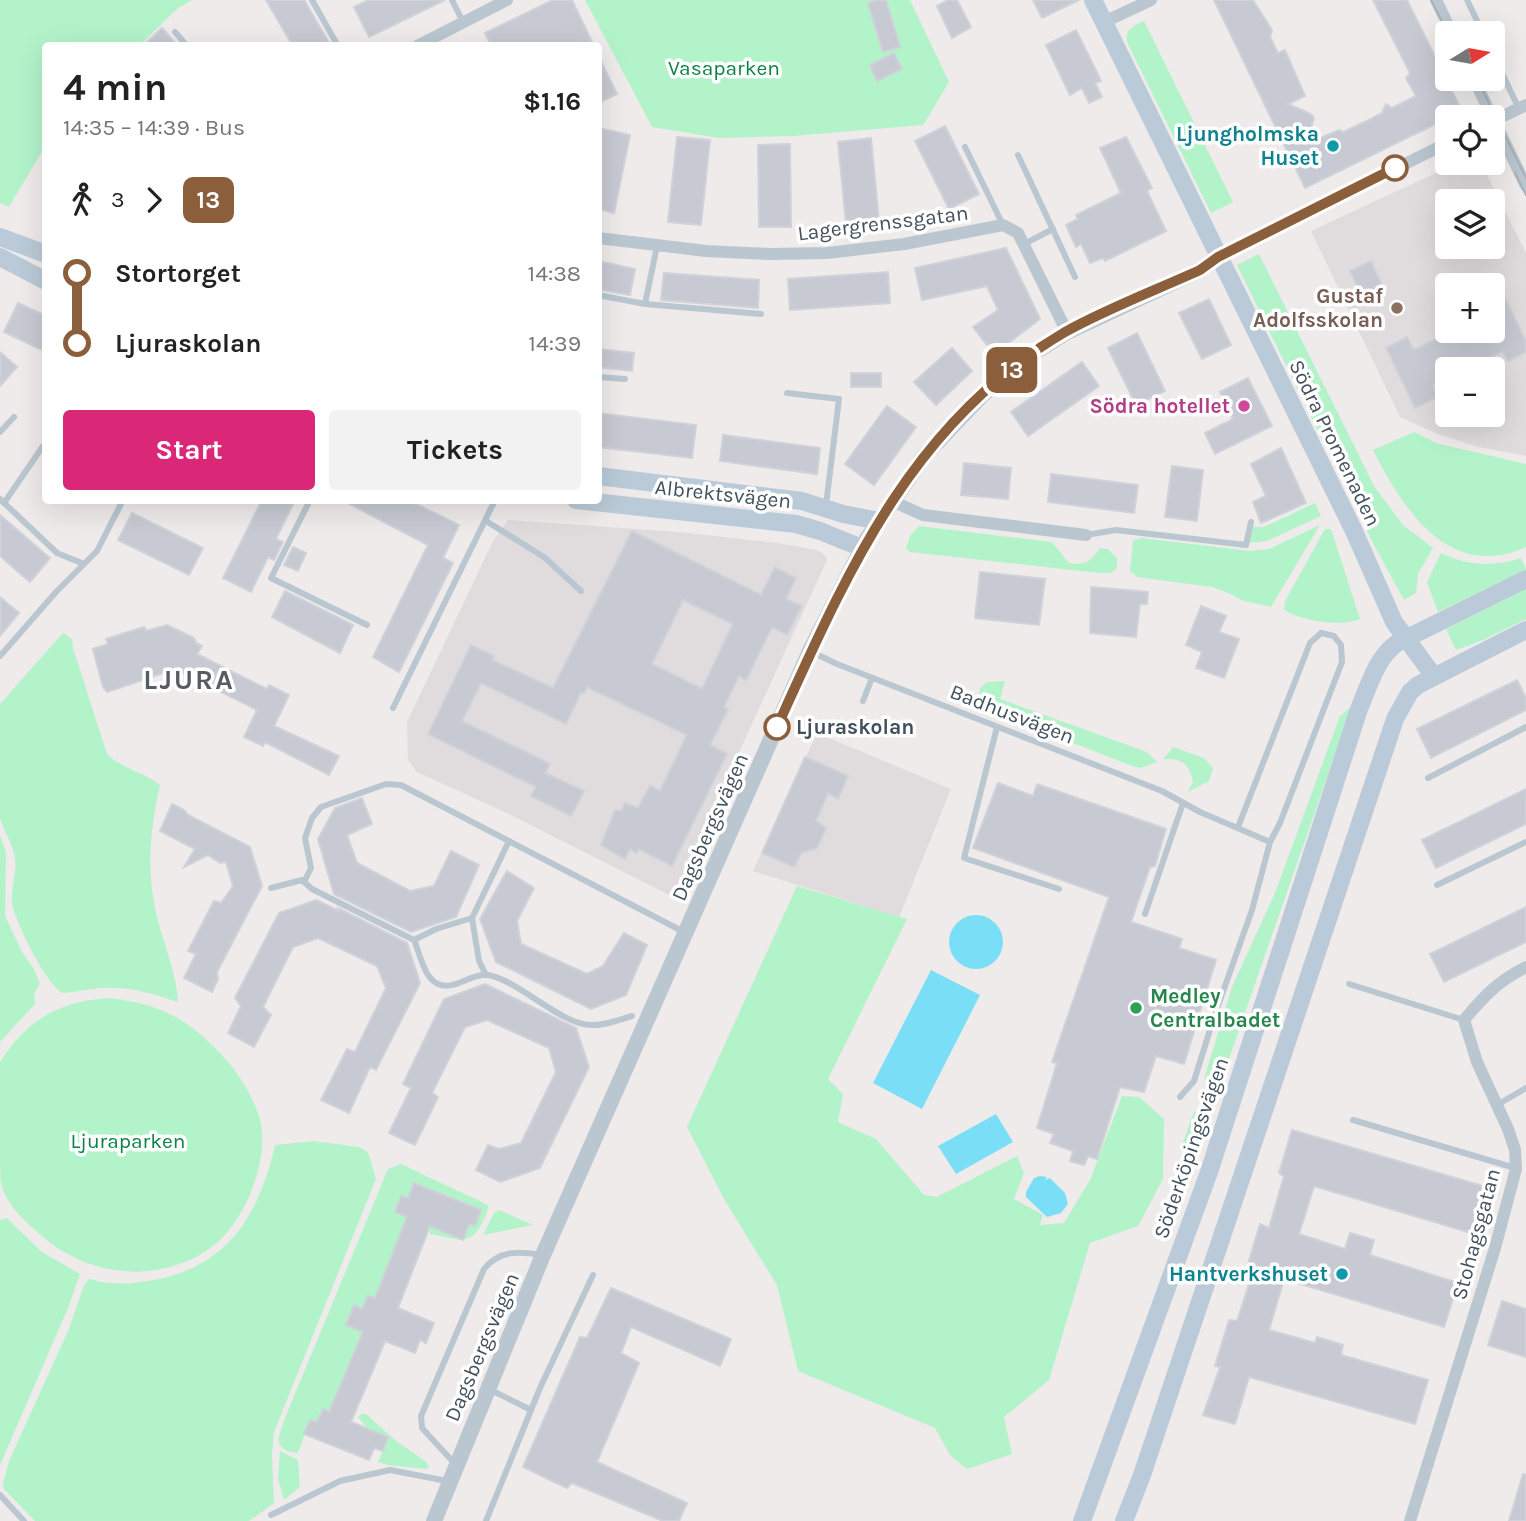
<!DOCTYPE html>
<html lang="en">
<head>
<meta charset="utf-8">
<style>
  body { margin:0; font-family:Karla,sans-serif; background:#f2f2f2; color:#222; height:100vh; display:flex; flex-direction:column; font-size:26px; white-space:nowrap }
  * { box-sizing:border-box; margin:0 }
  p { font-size:23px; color:#767676 }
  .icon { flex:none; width:38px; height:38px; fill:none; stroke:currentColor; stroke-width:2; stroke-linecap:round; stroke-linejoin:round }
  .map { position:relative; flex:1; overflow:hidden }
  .drawer { position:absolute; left:42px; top:42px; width:560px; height:462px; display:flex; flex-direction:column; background:#fff; border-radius:7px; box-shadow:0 7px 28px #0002 }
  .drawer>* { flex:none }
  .badge { padding:0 14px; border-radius:10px; font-size:24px; line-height:46px }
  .needle { width:46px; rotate:79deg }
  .fabs { position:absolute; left:1435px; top:21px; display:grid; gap:14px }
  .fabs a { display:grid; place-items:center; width:70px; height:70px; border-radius:7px; background:#fff; box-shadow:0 7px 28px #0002; font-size:35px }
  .map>.badge { position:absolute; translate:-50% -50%; box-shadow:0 0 0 4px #fff }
  .legs { display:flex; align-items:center; gap:10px; height:77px; padding:0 21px; font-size:23px }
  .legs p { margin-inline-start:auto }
  .overview { display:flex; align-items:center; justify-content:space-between; height:119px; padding:0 21px }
  h1 { font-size:38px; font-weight:700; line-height:52px }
  .primary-button { display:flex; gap:14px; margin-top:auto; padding:14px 21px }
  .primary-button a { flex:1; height:80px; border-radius:7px; background:#db2777; color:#fff; font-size:28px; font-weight:700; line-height:80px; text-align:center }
  .primary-button a+a { background:#f2f2f2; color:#222 }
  ul { padding:0 21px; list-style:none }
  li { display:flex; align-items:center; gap:24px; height:70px; font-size:26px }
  li i { display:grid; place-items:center; width:10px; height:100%; margin:0 9px; background:currentColor }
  li i::after { content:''; width:18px; height:18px; margin:-9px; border:5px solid; border-radius:50%; background:#fff }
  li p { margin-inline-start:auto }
  li:first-child i { background:linear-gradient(#0000 50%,currentColor 0) }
  li:last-child i { background:linear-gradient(currentColor 50%,#0000 0) }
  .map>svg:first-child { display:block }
  .education { fill:#e0dcdd; fill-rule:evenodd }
  .green { fill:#b3f3ca }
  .water { fill:#7adff6 }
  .building { fill:#c7cad3; stroke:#cfd2d9; stroke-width:2; fill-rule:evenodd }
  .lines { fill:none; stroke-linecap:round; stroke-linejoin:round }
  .service { stroke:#bac7d0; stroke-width:6 }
  .minor { stroke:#bac7d0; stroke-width:12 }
  .tertiary { stroke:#bac7d0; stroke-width:16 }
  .secondary { stroke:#bbcad8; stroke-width:18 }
  .tram { stroke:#adb1b7; stroke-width:2 }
  .line-1-casing { stroke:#fff; stroke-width:16 }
  .line-1 { stroke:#8b5e3c; stroke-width:10 }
  .culture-dot { fill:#0f9aa8; stroke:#fff; stroke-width:2.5 }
  .stop-1-dot { fill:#fff; stroke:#8b5e3c; stroke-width:3.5 }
  .education-dot { fill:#8d6e63; stroke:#fff; stroke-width:2.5 }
  .hotel-dot { fill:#d1479c; stroke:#fff; stroke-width:2.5 }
  .leisure-dot { fill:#2e9e5b; stroke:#fff; stroke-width:2.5 }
  .labels { text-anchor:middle; stroke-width:7; stroke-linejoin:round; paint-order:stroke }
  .park-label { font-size:21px; fill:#0c8345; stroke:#fff }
  .culture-label { font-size:21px; font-weight:bold; fill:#0d838f; stroke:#fff; text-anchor:end }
  .street-label { font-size:21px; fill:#42505b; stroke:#fff }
  .education-label { font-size:21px; font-weight:bold; fill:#785e54; stroke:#fff; text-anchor:end }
  .hotel-label { font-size:21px; font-weight:bold; fill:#b23c85; stroke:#fff; text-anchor:end }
  .stop-label { font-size:21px; font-weight:bold; fill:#42505b; stroke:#fff; text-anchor:start }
  .leisure-label { font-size:21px; font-weight:bold; fill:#27864d; stroke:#fff; text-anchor:start }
  .district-label { font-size:28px; font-weight:bold; letter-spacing:2px; fill:#585c62; stroke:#fff }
</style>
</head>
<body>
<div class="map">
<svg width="1526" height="1521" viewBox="0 0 1526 1521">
  <rect width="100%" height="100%" fill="#efebeb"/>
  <g class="education">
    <path d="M1457,163H1475L1487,175L1526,253V456L1478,447L1433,432L1400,417L1311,231ZM1447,201H1493V247H1447ZM1447,285H1493V331H1447ZM1447,369H1493V415H1447Z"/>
    <polygon points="508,520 679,532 778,543 817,550 825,555 827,560 673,897 509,814 417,772 408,760 407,722 493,541"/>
    <polygon points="817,733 951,789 899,917 753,871"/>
  </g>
  <g class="green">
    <polygon points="0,0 192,0 177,9 140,45 46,46 45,146 9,207 0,203"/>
    <polygon points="585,0 910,0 949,82 923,125 794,136 719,138 652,127"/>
    <path d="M1144,21L1233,202L1211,213L1128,44C1123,30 1133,26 1144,21Z"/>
    <polygon points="1259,254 1374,486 1403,525 1433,548 1418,574 1416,593 1404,600 1373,543 1237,265"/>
    <path d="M1414,432L1436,443L1526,464V547C1449,582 1403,509 1373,450Z"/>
    <polygon points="1315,503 1321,516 1267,541 1249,543 1253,527 1264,527"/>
    <polygon points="1320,525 1271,607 1241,600 1229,593 1212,587 1137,577 1130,571 1133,541 1141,538 1250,551 1269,549"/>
    <path d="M919,526L1052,542L1069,563C1086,566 1090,561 1100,548L1108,549L1117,558V568L1111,573H1099L910,552L906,548L910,536Z"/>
    <path d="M1325,529H1330L1332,532L1360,619C1339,627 1303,621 1284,610L1285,601Z"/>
    <path d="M1441,553C1467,566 1494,567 1521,558L1526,569L1438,612L1427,582Z"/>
    <polygon points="1526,589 1526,619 1483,640 1456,650 1446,629"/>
    <path d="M63,633L72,639L73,648L107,754C122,769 144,772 160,785C151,826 147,861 154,903C160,937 176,967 178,1002C156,995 136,988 113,988C96,987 80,992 63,993C48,988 13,918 12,902C11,887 17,873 15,859C13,843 4,832 0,818C0,809 0,796 0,786C0,759 0,732 0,704Z"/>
    <polygon points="1005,681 1000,699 1147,752 1157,762 1141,768 1132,766 979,706 980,688 987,682"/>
    <polygon points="1352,706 1195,1156 1182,1145 1194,1112 1198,1113 1208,1082 1204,1079 1232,987 1275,893 1340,716"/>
    <path d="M1173,747L1204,758L1213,768L1209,781L1188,792L1193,782C1189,763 1182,758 1163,759Z"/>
    <polygon points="0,835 6,852 5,916 22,952 34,969 40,984 34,994 35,1004 0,1042"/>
    <polygon points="797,886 907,919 828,1079 843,1094 838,1122 876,1139 924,1195 937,1197 1017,1156 1024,1173 1014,1199 1043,1215 1040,1225 1064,1223 1090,1180 1122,1096 1139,1097 1164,1119 1163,1179 1138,1226 1090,1243 1049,1380 1004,1417 1012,1454 967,1469 950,1455 935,1428 798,1371 777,1285 724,1199 687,1127"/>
    <path d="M108,998C165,1004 193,1022 230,1064C243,1080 260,1109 262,1130C265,1172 242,1228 206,1251C154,1284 89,1276 43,1237C27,1223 7,1206 1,1184C0,1175 0,1162 0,1152C0,1122 0,1092 0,1062C28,1019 58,1002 108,998Z"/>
    <path d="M314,1141L359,1147L368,1152L376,1179L274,1432L272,1456L274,1503L249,1521H35L4,1489L3,1483L9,1461L69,1329L84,1285L89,1279C112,1286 135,1284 159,1279C230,1264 260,1212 275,1145Z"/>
    <path d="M401,1164L488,1205C488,1212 486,1215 483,1221C470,1249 456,1238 430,1234V1226L463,1239L469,1224L475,1226L481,1210L401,1196L395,1212L407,1217L375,1298L368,1296L362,1309L354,1306L363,1332L329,1412L323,1409L317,1422L310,1420L298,1453C288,1452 280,1450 278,1439L285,1418L388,1169Z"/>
    <polygon points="499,1210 533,1225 483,1235 494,1213"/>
    <polygon points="7,1218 42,1252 80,1274 68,1308 0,1465 0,1220"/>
    <polygon points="361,1414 366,1414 396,1441 425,1461 429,1467 425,1469 388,1465 378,1462 388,1437 367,1428 358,1417"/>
    <polygon points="280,1451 298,1460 300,1487 284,1500 278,1479"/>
  </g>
  <g class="water">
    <circle cx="976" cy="942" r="27"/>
    <polygon points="931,970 980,995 922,1109 873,1083"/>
    <polygon points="996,1114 1013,1142 956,1174 938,1146"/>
    <polygon points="1040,1176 1047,1177 1045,1180 1050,1178 1065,1193 1068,1204 1061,1213 1047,1217 1026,1197 1026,1192 1034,1178"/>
  </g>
  <g class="building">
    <polygon points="266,0 304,0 331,46 293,46"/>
    <polygon points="369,0 445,0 369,37 354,7"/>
    <polygon points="553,0 572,0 594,46 491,46 485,33"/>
    <polygon points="878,0 886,0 900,47 883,52 868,3"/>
    <polygon points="948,0 957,0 971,27 952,38 937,6"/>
    <polygon points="1033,0 1079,0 1042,18"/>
    <polygon points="1214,0 1253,0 1272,30 1270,37 1278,53 1285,50 1305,96 1288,104 1311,114 1314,118 1306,144 1339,130 1343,132 1369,120 1382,113 1386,104 1392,108 1416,96 1406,78 1410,73 1373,0 1407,0 1462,111 1305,188"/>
    <polygon points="162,28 178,46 143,46"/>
    <polygon points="1076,30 1101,81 1095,83 1102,97 1089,103 1082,88 1070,95 1046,45"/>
    <polygon points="894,53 902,69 877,81 870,65"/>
    <polygon points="598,55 617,94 598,103"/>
    <polygon points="945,126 979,194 949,209 915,141"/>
    <polygon points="598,128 630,135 614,213 598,209"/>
    <polygon points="677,137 710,140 701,225 668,222"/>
    <polygon points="1126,137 1152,188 1147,191 1166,231 1105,261 1103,258 1090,263 1081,244 1076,247 1066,225 1078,219 1076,215 1121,193 1100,148"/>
    <polygon points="871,138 879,221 846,224 838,142"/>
    <polygon points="790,144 791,227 759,227 758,145"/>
    <polygon points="1006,248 1040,319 994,354 973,327 998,310 987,286 922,300 915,268"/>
    <polygon points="598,261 635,269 630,295 598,289"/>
    <polygon points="1371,261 1383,287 1362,297 1350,271"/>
    <polygon points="888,272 890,303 790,310 788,279"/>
    <polygon points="664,273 759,280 758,308 661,300"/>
    <polygon points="1502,292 1526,341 1526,352 1508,361 1503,351 1475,364 1476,369 1447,369 1447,378 1433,385 1438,397 1415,408 1386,348 1407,337 1414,350 1452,331 1493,331 1493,296"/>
    <polygon points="1209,299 1231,345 1202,359 1179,313"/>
    <polygon points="18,303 46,316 46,352 4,332"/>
    <polygon points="1137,333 1165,391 1136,405 1108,348"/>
    <polygon points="952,348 972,371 936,405 914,382"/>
    <polygon points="598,349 634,353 632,371 598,367"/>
    <polygon points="0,352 17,367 0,386"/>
    <polygon points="1082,362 1099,386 1028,436 1011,412"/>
    <rect x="851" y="373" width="30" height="14"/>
    <polygon points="1248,378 1272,426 1215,454 1205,433 1233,419 1220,392"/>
    <polygon points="887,406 916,427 874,485 845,464"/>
    <polygon points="598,413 696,425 692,458 598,447"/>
    <polygon points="723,435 820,448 817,474 720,461"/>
    <polygon points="1281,448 1306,503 1261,523 1253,502 1266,496 1251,464"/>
    <polygon points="964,463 1011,468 1008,499 961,495"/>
    <polygon points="1172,466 1203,470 1197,521 1165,517"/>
    <polygon points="1051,474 1138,485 1134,513 1048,502"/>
    <polygon points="262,500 295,500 276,539 283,542 274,560 268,557 251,592 223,578"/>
    <polygon points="342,500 408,500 459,525 443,558 453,563 399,672 373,657 428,545"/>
    <polygon points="132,513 203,548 189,575 118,540"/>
    <polygon points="0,515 50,558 30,582 0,556"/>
    <path d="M632,531L761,595L775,567L796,578L786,599L802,606L787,635L772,627L746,680L739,676L724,707L728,709L710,745L727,754L672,866L639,849L637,853L630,849L625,859L601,845L615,810L621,811L625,803L638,808L650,786L660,791L687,735L587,687L584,694L581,692L566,724L481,683L462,721L550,764L545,773L584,791L571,816L531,796L536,787L428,734L471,645L494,656L492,660L553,688ZM683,600L733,624L702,689L652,664Z"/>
    <polygon points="293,547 306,553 298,571 284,565"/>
    <polygon points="980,572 1045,579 1039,625 975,618"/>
    <polygon points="1091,587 1148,592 1147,604 1140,604 1136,637 1090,633"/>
    <polygon points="285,591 353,625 340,653 272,617"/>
    <polygon points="0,597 19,613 0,636"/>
    <polygon points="1201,606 1226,616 1219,632 1239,639 1224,678 1196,668 1202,652 1186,645"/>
    <polygon points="167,625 194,638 196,643 202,646 197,654 267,689 269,685 289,695 274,726 339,756 329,775 265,742 263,746 244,737 257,710 175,669 107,692 103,687 93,649 108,644 106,639 144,627 146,631"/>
    <polygon points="1517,680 1526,698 1526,710 1431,758 1417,729"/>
    <polygon points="805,757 848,776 838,799 828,793 816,821 826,828 817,848 801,853 794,867 762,853"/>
    <polygon points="998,783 1033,796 1037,784 1166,829 1155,866 1150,867 1131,922 1182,939 1179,948 1216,960 1184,1064 1156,1056 1144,1092 1120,1087 1097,1159 1088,1156 1084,1165 1070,1161 1073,1151 1050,1143 1054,1134 1037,1128 1057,1063 1052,1062 1109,897 973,848"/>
    <polygon points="1526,789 1526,824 1436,868 1422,840"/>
    <polygon points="362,798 372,824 347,835 357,863 410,891 434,886 451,851 479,865 456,917 411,932 334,894 318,839 335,808"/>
    <polygon points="172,804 184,810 188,815 250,847 262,886 217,972 218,979 212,992 184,978 196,954 188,951 214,901 221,903 233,886 226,862 220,863 208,855 184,867 195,849 160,831"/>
    <polygon points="507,871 534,888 517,921 521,944 587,974 603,966 624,933 647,945 626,995 591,1009 496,962 480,919"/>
    <polygon points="316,900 339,911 338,908 407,943 420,983 376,1070 370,1067 349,1113 321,1100 347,1049 355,1052 386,988 377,966 318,938 293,947 263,1007 271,1015 254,1047 228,1033 241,1006 235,998 279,913"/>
    <polygon points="1526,907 1526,942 1444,982 1430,954"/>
    <polygon points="485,984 576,1028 589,1067 540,1168 500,1182 476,1170 488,1145 499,1149 521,1143 556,1072 549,1048 487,1020 465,1027 432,1093 438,1097 415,1145 389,1133 411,1088 403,1084 444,999"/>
    <polygon points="1292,1130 1486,1187 1471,1233 1314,1186 1299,1234 1345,1249 1350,1233 1374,1240 1370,1255 1458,1283 1444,1327 1284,1279 1269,1330 1315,1343 1317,1337 1343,1345 1341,1355 1428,1380 1415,1424 1249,1377 1235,1424 1203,1415 1220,1367 1215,1366 1229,1320 1237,1321 1254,1269 1247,1267 1260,1224 1269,1228 1284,1176 1279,1173"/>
    <polygon points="414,1183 481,1210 475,1226 469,1224 463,1240 430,1226 398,1308 434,1323 426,1343 420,1340 415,1353 385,1341 351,1422 388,1437 383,1451 374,1448 369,1460 304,1434 310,1420 317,1422 323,1409 329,1412 363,1332 346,1325 354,1305 362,1309 368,1296 375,1298 407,1217 395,1212 401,1196 408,1198"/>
    <polygon points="611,1288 731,1339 720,1366 631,1327 621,1353 639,1363 597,1462 687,1503 679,1521 663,1521 572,1483 567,1488 523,1467 580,1337 587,1338"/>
    <polygon points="1502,1301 1526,1309 1526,1357 1488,1345"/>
    <polygon points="1523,1474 1526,1475 1526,1521 1509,1521"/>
  </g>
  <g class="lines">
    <g class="service">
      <polyline points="312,0 338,46"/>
      <polyline points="452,0 463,22"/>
      <polyline points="1467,0 1483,33"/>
      <polyline points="175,32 187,46"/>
      <polyline points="1493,54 1519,109"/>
      <polyline points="965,147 1003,225"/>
      <polyline points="1018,155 1075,277"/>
      <polyline points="1024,244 1053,229"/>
      <polyline points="598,295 645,304 761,314"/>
      <polyline points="645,304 657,246"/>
      <polyline points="598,377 625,379"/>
      <polyline points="787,393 839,399 826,505"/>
      <polyline points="0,432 14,417"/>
      <polyline points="0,499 57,553 84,564"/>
      <polyline points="310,500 271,578 367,625"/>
      <polyline points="4,503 43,446"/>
      <polyline points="486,521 544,557 581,591"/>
      <polyline points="1086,535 1116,530 1246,545 1251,522"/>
      <polyline points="812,652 837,664 1162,791 1200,812 1270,842 1280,823 1342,662 1341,645 1334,636 1321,633 1310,643 1238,827"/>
      <polyline points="0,656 56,592 97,551 123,500"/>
      <polyline points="863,701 872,678"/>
      <polyline points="393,708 495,500"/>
      <polyline points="997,727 964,858 1059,889"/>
      <polyline points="1428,778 1526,727"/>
      <polyline points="304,882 311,868 305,838 312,818 321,807 386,784 401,785 684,932"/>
      <polyline points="1437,885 1526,842"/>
      <path d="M271,888L302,880L312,889L414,940C420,953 424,981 441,985C457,989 472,973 488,975C518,980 560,1024 590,1025C604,1026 618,1020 632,1016"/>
      <polyline points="1145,914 1183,803"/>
      <polyline points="414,940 436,929 472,918"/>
      <polyline points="486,975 479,961 472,918 509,841"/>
      <polyline points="1349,984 1464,1020"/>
      <polyline points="1180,1097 1194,1081 1214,1017 1252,910 1270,842"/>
      <polyline points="1497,1105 1526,1088"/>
      <polyline points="1353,1120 1515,1168"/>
      <polyline points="489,1389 531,1410"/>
      <path d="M456,1465L422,1428L421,1416L484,1269C499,1250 519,1251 541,1255"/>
      <polyline points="0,1495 24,1521"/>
      <polyline points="271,1515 340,1481 390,1470 447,1481"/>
      <polyline points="486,1521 540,1388 593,1275"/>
    </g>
    <g class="minor">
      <polyline points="1436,0 1452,33"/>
      <polyline points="1104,22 1151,0"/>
      <polyline points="417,46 507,0"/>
      <polyline points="1474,79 1492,117"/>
      <polyline points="1493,118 1526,186"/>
      <polyline points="1493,121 1526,105"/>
      <polyline points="598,238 706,251 770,254 827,253 904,244 1003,225 1018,233 1067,332"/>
      <polyline points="1218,257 1447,143"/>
      <polyline points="892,501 923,515 1086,535"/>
      <path d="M1410,1521L1495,1248L1516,1169L1515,1150L1508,1129L1477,1062L1464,1020C1484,996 1498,981 1526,967"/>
    </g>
    <polyline class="tertiary" points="434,1521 543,1255 810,651 867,539 924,456 983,394 1032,354 1067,332 1200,270 1218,257"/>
    <g class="secondary">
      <polyline points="1093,0 1354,531 1394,622 1433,675"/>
      <polyline points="0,237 46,254"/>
      <polyline points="0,257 46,281"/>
      <polyline points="598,476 802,501 843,514 879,521"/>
      <polyline points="576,500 796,524 820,531 862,548"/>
      <path d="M1082,1521L1209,1172L1359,709C1369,686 1376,658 1397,643L1526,579"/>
      <polyline points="1124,1521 1142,1475 1395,719 1410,692 1418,685 1526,630"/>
    </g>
    <g class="tram">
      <polyline points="1431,0 1448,33"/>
      <polyline points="1477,79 1526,178"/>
      <polyline points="1515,173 1526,195"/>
    </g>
  </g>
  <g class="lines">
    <defs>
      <path id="line-1" d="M777,727C847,573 911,422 1065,332C1106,309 1156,290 1200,270L1218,257L1395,168"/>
    </defs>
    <use href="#line-1" class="line-1-casing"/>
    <use href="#line-1" class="line-1"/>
  </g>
  <g class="culture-dot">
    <circle cx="1333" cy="146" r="7"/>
    <circle cx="1342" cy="1274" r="7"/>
  </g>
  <g class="stop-1-dot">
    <circle cx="1395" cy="168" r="12"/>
    <circle cx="777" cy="727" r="12"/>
  </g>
  <circle class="education-dot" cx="1397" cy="308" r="7"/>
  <circle class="hotel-dot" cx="1244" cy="406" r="7"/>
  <circle class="leisure-dot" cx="1136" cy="1008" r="7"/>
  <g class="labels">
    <g class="park-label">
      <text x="724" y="75">Vasaparken</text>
      <text x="128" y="1148">Ljuraparken</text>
    </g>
    <g class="culture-label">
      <text x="1319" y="141">Ljungholmska<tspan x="1319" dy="24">Huset</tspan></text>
      <text x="1328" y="1281">Hantverkshuset</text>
    </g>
    <g class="street-label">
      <text transform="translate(883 223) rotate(-7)" y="7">Lagergrenssgatan</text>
      <text transform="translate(1335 443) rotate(64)" y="7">Södra Promenaden</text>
      <text transform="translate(723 494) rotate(6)" y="7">Albrektsvägen</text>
      <text transform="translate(1012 714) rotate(21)" y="7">Badhusvägen</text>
      <text transform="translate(710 827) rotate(-66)" y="7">Dagsbergsvägen</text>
      <text transform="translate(1191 1148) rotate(-71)" y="7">Söderköpingsvägen</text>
      <text transform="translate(1476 1234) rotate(-75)" y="7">Stohagsgatan</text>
      <text transform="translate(482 1347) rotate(-67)" y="7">Dagsbergsvägen</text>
    </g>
    <g class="education-label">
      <text x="1383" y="303">Gustaf<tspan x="1383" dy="24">Adolfsskolan</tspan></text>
    </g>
    <g class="hotel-label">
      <text x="1230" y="413">Södra hotellet</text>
    </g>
    <g class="stop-label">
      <text x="796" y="734">Ljuraskolan</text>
    </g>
    <g class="leisure-label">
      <text x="1150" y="1003">Medley<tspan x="1150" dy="24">Centralbadet</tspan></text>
    </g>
    <g class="district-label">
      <text x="189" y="689">LJURA</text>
    </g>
  </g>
</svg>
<div class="fabs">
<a><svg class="needle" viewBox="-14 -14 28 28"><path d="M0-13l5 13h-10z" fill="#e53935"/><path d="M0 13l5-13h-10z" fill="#767676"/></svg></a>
<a><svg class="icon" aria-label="locate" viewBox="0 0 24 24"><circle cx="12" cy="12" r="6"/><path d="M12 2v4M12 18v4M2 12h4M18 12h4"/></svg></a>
<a><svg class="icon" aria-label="layers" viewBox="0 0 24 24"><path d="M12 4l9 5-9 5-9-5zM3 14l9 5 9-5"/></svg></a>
<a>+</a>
<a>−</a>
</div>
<b class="badge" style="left:1012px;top:370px;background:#8b5e3c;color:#fff">13</b>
<section class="drawer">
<div class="overview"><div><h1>4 min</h1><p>14:35 – 14:39 · Bus</p></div><b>$1.16</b></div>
<div class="legs"><svg class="icon" aria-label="walk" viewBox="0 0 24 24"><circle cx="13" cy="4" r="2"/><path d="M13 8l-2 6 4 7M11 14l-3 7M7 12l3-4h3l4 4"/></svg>3<svg class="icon" aria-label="forward" viewBox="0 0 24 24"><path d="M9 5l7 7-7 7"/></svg><b class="badge" style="background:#8b5e3c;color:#fff">13</b></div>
<ul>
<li><i style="color:#8b5e3c"></i><b>Stortorget</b><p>14:38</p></li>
<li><i style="color:#8b5e3c"></i><b>Ljuraskolan</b><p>14:39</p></li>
</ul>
<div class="primary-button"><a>Start</a><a>Tickets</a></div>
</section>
</div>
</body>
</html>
